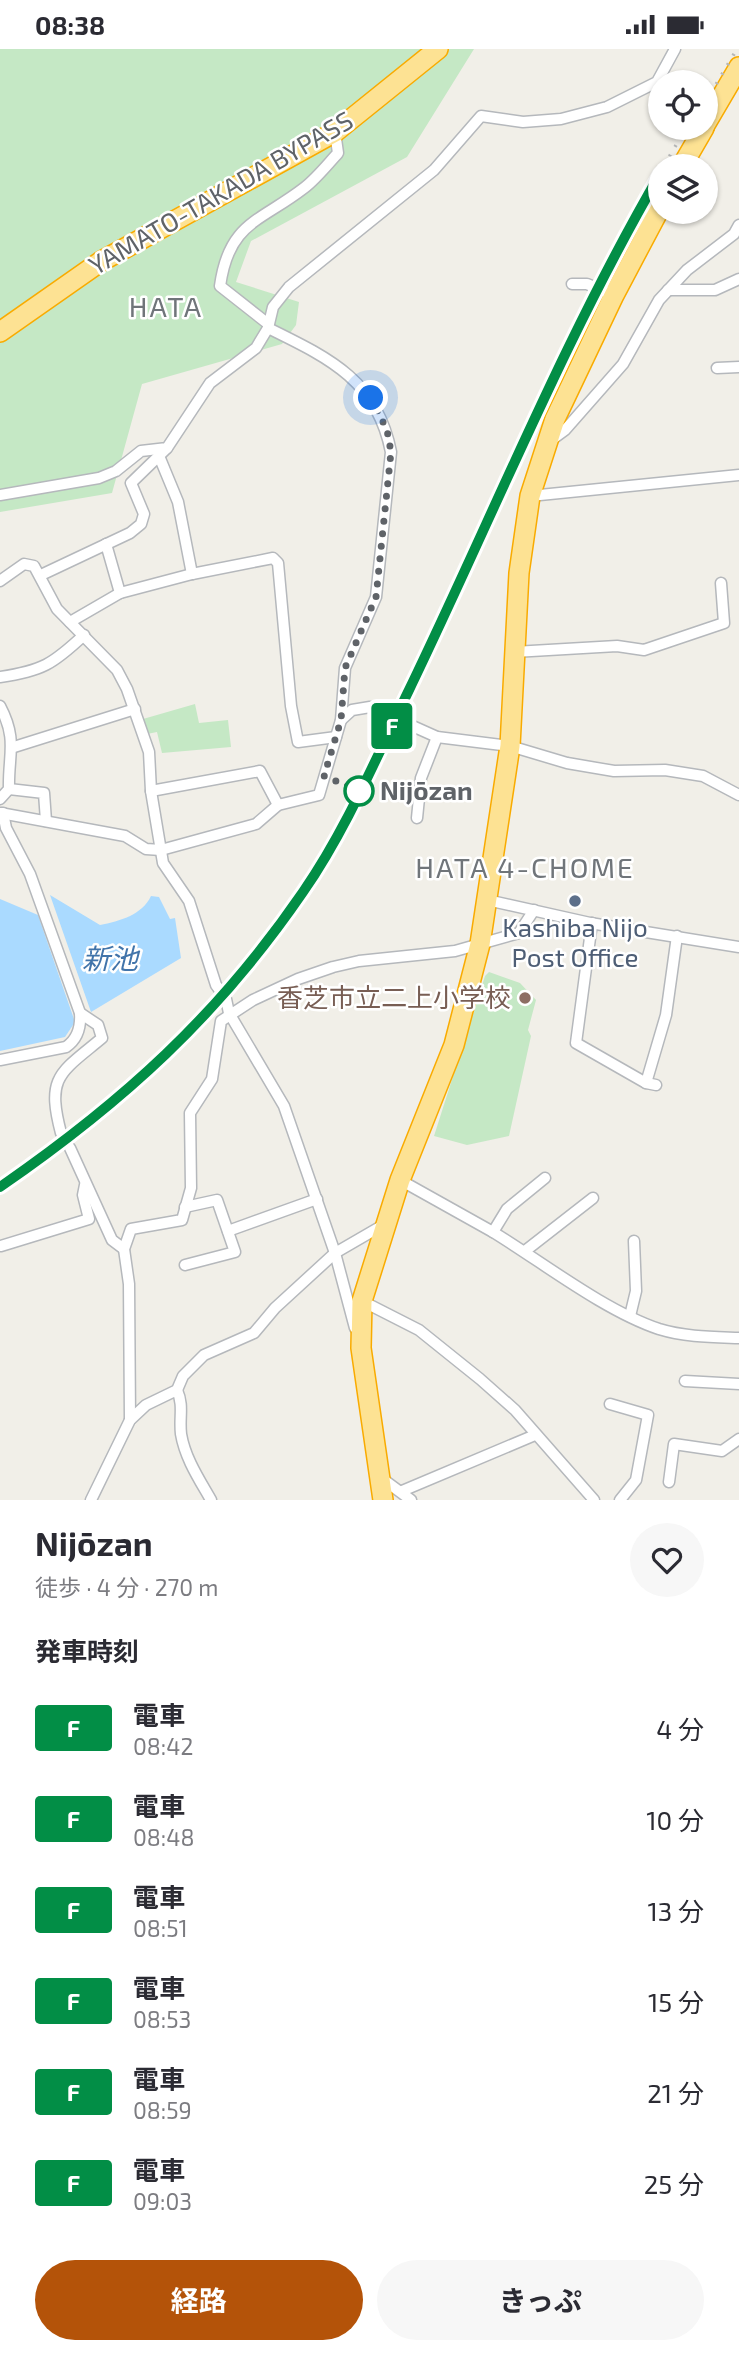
<!DOCTYPE html>
<html lang="ja">
<head>
<meta charset="utf-8">
<style>
  body { margin:0; font-family:"Exo 2","Noto Sans JP",sans-serif; background:#f7f7f7; color:#2b2b33; height:100vh; display:flex; flex-direction:column; font-size:26px; white-space:nowrap }
  * { box-sizing:border-box; margin:0 }
  p { font-size:23px; color:#7c7c81 }
  .icon { flex:none; width:38px; height:38px; fill:none; stroke:currentColor; stroke-width:2; stroke-linecap:round; stroke-linejoin:round }
  .map { position:relative; height:1451px; overflow:hidden }
  .panel { display:flex; flex-direction:column; background:#fff; flex:1 }
  .panel>* { flex:none }
  .badge { padding:0 14px; border-radius:5px; font-size:24px; line-height:46px }
  .buttons { position:absolute; left:648px; top:21px; display:grid; gap:14px }
  .buttons a { display:grid; place-items:center; width:70px; height:70px; border-radius:50%; background:#fff; box-shadow:0 2px 5px #0004; font-size:35px }
  .you { position:absolute; width:35px; height:35px; margin:-18px; border:5px solid #fff; border-radius:50%; background:#1a73e8; box-shadow:0 0 0 10px #1a73e833 }
  .map>.badge { position:absolute; translate:-50% -50%; box-shadow:0 0 0 4px #fff }
  h2 { padding:0 35px; font-size:26px; line-height:63px }
  .round { display:grid; place-items:center; flex:none; width:74px; height:74px; border-radius:37px; background:#f7f7f7 }
  .headline { display:flex; align-items:center; justify-content:space-between; height:119px; padding:0 35px }
  h1 { font-size:33px; font-weight:700; line-height:52px }
  .cta { display:flex; gap:14px; margin-top:auto; padding:14px 35px }
  .cta a { flex:1; height:80px; border-radius:42px; background:#b45309; color:#fff; font-size:28px; font-weight:700; line-height:80px; text-align:center }
  .cta a+a { background:#f7f7f7; color:#2b2b33 }
  ul { padding:0; list-style:none }
  li { display:flex; align-items:center; gap:21px; height:91px; padding:0 35px }
  li div { flex:1 }
  li b { display:block; font-size:26px }
  li em { font-style:normal }
  li .badge { min-width:77px; font-weight:700; text-align:center }
  .status { display:flex; justify-content:space-between; align-items:center; height:49px; padding:0 35px; background:#fff; direction:ltr }
  .status svg { height:19px; fill:currentColor }
  .map>svg:first-child { display:block }
  .green { fill:#c5e8c5 }
  .water { fill:#aadaff }
  .lines { fill:none; stroke-linecap:round; stroke-linejoin:round }
  .street-casing { stroke:#b5b8bc; stroke-width:13 }
  .highway-casing { stroke:#f9ab00; stroke-width:22 }
  .street { stroke:#fff; stroke-width:10 }
  .highway { stroke:#fde293; stroke-width:19 }
  .rail { stroke:#b6b7b8; stroke-width:3.5; stroke-dasharray:2 9; stroke-linecap:butt }
  .line-casing { stroke:#fff; stroke-width:16 }
  .line { stroke:#028e46; stroke-width:10 }
  .walk { stroke:#5f6368; stroke-width:7; stroke-dasharray:0 12.6 }
  .stop-dot { fill:#fff; stroke:#028e46; stroke-width:3.5 }
  .service-dot { fill:#5c6f8a; stroke:#fff; stroke-width:2.5 }
  .education-dot { fill:#8d6e63; stroke:#fff; stroke-width:2.5 }
  .labels { text-anchor:middle; stroke-width:5; stroke-linejoin:round; paint-order:stroke }
  .street-label { font-size:26px; fill:#5f6368; stroke:#fff }
  .stop-label { font-size:26px; font-weight:bold; fill:#5f6368; stroke:#fff; text-anchor:start }
  .service-label { font-size:26px; fill:#4e5e75; stroke:#fff }
  .education-label { font-size:26px; fill:#785e54; stroke:#fff; text-anchor:end }
  .neighbourhood-label { font-size:28px; letter-spacing:2px; fill:#70757a; stroke:#fff }
  .water-label { font-size:28px; font-style:italic; fill:#4174aa; stroke:#fff }
</style>
</head>
<body>
<div class="status"><b>08:38</b><svg viewBox="0 0 49 12"><path d="M0 12V9h3v3zM5 12V6h3v6zM10 12V3h3v9zM15 12V0h3v12zM26 1h20v11H26zM47 4h2v5h-2z"/></svg></div>
<div class="map">
<svg width="739" height="1451" viewBox="0 0 739 1451">
  <rect width="100%" height="100%" fill="#f1efe8"/>
  <g class="green">
    <polygon points="0,0 474,0 407,108 251,192 236,233 299,253 296,276 282,295 142,335 112,444 0,463"/>
    <polygon points="195,655 199,674 228,671 231,698 162,704 157,683 147,685 143,670"/>
    <polygon points="489,923 520,934 536,951 528,981 531,987 509,1087 467,1096 434,1087 485,927"/>
  </g>
  <g class="water">
    <path d="M50,846L100,876C120,872 142,866 151,847L159,848L170,870L175,869L181,909L91,963Z"/>
    <polygon points="0,850 38,866 75,973 65,988 0,1002"/>
  </g>
  <g class="lines">
    <defs>
      <g id="street">
        <polyline points="572,235 587,235 614,246"/>
        <polyline points="668,241 715,241 739,230"/>
        <path d="M267,274L220,237C229,173 260,173 304,139C316,130 327,116 338,104L335,83"/>
        <polyline points="717,319 739,318"/>
        <polyline points="550,392 565,381 623,315 659,251 687,221 734,185 739,176"/>
        <polyline points="159,407 178,453 192,525"/>
        <polyline points="0,446 99,429 116,422 141,402 167,399 210,334 256,299 268,279 273,258 289,238 434,121 481,67 523,73 561,70 607,58 657,33 675,0"/>
        <polyline points="530,447 739,426"/>
        <polyline points="106,495 120,544"/>
        <polyline points="41,526 130,484 141,475 144,465 131,434 167,399"/>
        <polyline points="0,532 24,515 34,517 57,560 117,621 127,640 149,703 151,742 163,814 189,852 216,936 226,950 229,964 284,1057 335,1204 355,1279"/>
        <polyline points="70,573 120,544 192,525 273,509 278,514 291,657 298,693 336,688"/>
        <polyline points="514,603 617,597 644,601 724,574 721,534"/>
        <path d="M0,628C42,622 53,615 84,586"/>
        <path d="M0,657C18,691 8,706 9,740L0,750"/>
        <polyline points="341,671 352,661 370,658 437,688 510,697 567,714 614,722 665,721 703,727 739,746"/>
        <polyline points="14,698 135,660"/>
        <polyline points="9,740 44,744 46,772"/>
        <polyline points="151,742 260,722 278,756"/>
        <path d="M0,764L125,787L146,800L161,801L256,775L278,756L319,746L341,671L345,619L376,548L391,403C377,331 329,309 268,279"/>
        <polyline points="417,769 421,729 437,688"/>
        <polyline points="487,851 590,874 739,898"/>
        <polyline points="592,874 576,994 646,1034 656,1036"/>
        <path d="M0,1011L66,998C78,990 81,978 80,964L30,825L6,779L3,764"/>
        <polyline points="646,1034 666,966 677,887"/>
        <path d="M61,1084C46,1027 60,1024 102,989L98,976L80,964"/>
        <polyline points="70,1099 112,1191 124,1200"/>
        <polyline points="400,1131 493,1183 507,1160 545,1129"/>
        <polyline points="228,1182 317,1150"/>
        <path d="M493,1183C542,1213 605,1262 659,1280C685,1288 713,1288 739,1289"/>
        <polyline points="1,1197 89,1170 83,1146 85,1136"/>
        <polyline points="525,1202 593,1149"/>
        <polyline points="185,1216 235,1203 217,1151 185,1158"/>
        <polyline points="362,1252 419,1281 480,1330 515,1361 594,1451"/>
        <polyline points="630,1267 636,1242 634,1192"/>
        <polyline points="685,1332 739,1335"/>
        <path d="M177,1341C184,1357 179,1368 181,1385C185,1409 199,1430 211,1451"/>
        <polyline points="610,1355 648,1366 636,1431 620,1451"/>
        <polyline points="130,1371 129,1235 124,1200 131,1180 182,1171 191,1139 190,1064 212,1030 221,972 253,951 298,930 333,918 359,912 455,902 519,884 534,861"/>
        <polyline points="380,1428 411,1451"/>
        <polyline points="669,1433 674,1395 722,1402 739,1390"/>
        <polyline points="402,1442 535,1386"/>
        <polyline points="91,1451 130,1371 146,1356 177,1341 183,1327 204,1306 254,1284 275,1259 335,1204 385,1175"/>
      </g>
      <g id="highway">
        <polyline points="705,76 739,18"/>
        <polyline points="682,117 704,79"/>
        <polyline points="0,283 100,213 335,83 438,0"/>
        <polyline points="383,1451 361,1299 362,1252 400,1131 454,996 480,895 510,697 519,524 530,447 555,370 614,246 660,159"/>
      </g>
    </defs>
    <use href="#street" class="street-casing"/>
    <use href="#highway" class="highway-casing"/>
    <use href="#street" class="street"/>
    <use href="#highway" class="highway"/>
    <g class="rail">
      <polyline points="705,54 737,0"/>
      <polyline points="664,117 686,79"/>
      <path d="M0,1138C123,1053 218,967 303,843C347,780 378,705 412,636C465,524 516,412 570,301C599,242 627,182 660,125"/>
    </g>
  </g>
  <g class="lines">
    <defs>
      <path id="line" d="M0,1138C123,1053 218,967 303,843C346,781 376,709 409,641C492,469 564,290 660,125"/>
    </defs>
    <use href="#line" class="line-casing"/>
    <use href="#line" class="line"/>
    <polyline class="walk" points="359,742 324,727 341,671 345,619 376,548 391,403 387,381 371,349"/>
  </g>
  <circle class="stop-dot" cx="359" cy="742" r="14"/>
  <circle class="service-dot" cx="575" cy="852" r="7"/>
  <circle class="education-dot" cx="525" cy="949" r="7"/>
  <g class="labels">
    <g class="street-label">
      <text transform="translate(221 144) rotate(-30)" y="9">YAMATO-TAKADA BYPASS</text>
    </g>
    <g class="stop-label">
      <text x="380" y="751">Nijōzan</text>
    </g>
    <g class="service-label">
      <text x="575" y="888">Kashiba Nijo<tspan x="575" dy="30">Post Office</tspan></text>
    </g>
    <g class="education-label">
      <text x="511" y="958">香芝市立二上小学校</text>
    </g>
    <g class="neighbourhood-label">
      <text x="166" y="268">HATA</text>
      <text x="525" y="829">HATA 4-CHOME</text>
    </g>
    <g class="water-label">
      <text x="110" y="920">新池</text>
    </g>
  </g>
</svg>
<div class="buttons">
<a><svg class="icon" aria-label="locate" viewBox="0 0 24 24"><circle cx="12" cy="12" r="6"/><path d="M12 2v4M12 18v4M2 12h4M18 12h4"/></svg></a>
<a><svg class="icon" aria-label="layers" viewBox="0 0 24 24"><path d="M12 4l9 5-9 5-9-5zM3 14l9 5 9-5"/></svg></a>
</div>
<div class="you" style="left:371px;top:349px"></div>
<b class="badge" style="left:392px;top:677px;background:#028e46;color:#fff">F</b>
</div>
<section class="panel">
<div class="headline"><div><h1>Nijōzan</h1><p>徒歩 · 4 分 · 270 m</p></div><a class="round"><svg class="icon" aria-label="heart" viewBox="0 0 24 24"><path d="M12 20l-8-8c-3-5 5-10 8-4 3-6 11-1 8 4z"/></svg></a></div>
<h2>発車時刻</h2>
<ul>
<li><span class="badge" style="background:#028e46;color:#fff">F</span><div><b>電車</b><p>08:42</p></div><em>4 分</em></li>
<li><span class="badge" style="background:#028e46;color:#fff">F</span><div><b>電車</b><p>08:48</p></div><em>10 分</em></li>
<li><span class="badge" style="background:#028e46;color:#fff">F</span><div><b>電車</b><p>08:51</p></div><em>13 分</em></li>
<li><span class="badge" style="background:#028e46;color:#fff">F</span><div><b>電車</b><p>08:53</p></div><em>15 分</em></li>
<li><span class="badge" style="background:#028e46;color:#fff">F</span><div><b>電車</b><p>08:59</p></div><em>21 分</em></li>
<li><span class="badge" style="background:#028e46;color:#fff">F</span><div><b>電車</b><p>09:03</p></div><em>25 分</em></li>
</ul>
<div class="cta"><a>経路</a><a>きっぷ</a></div>
</section>
</body>
</html>
